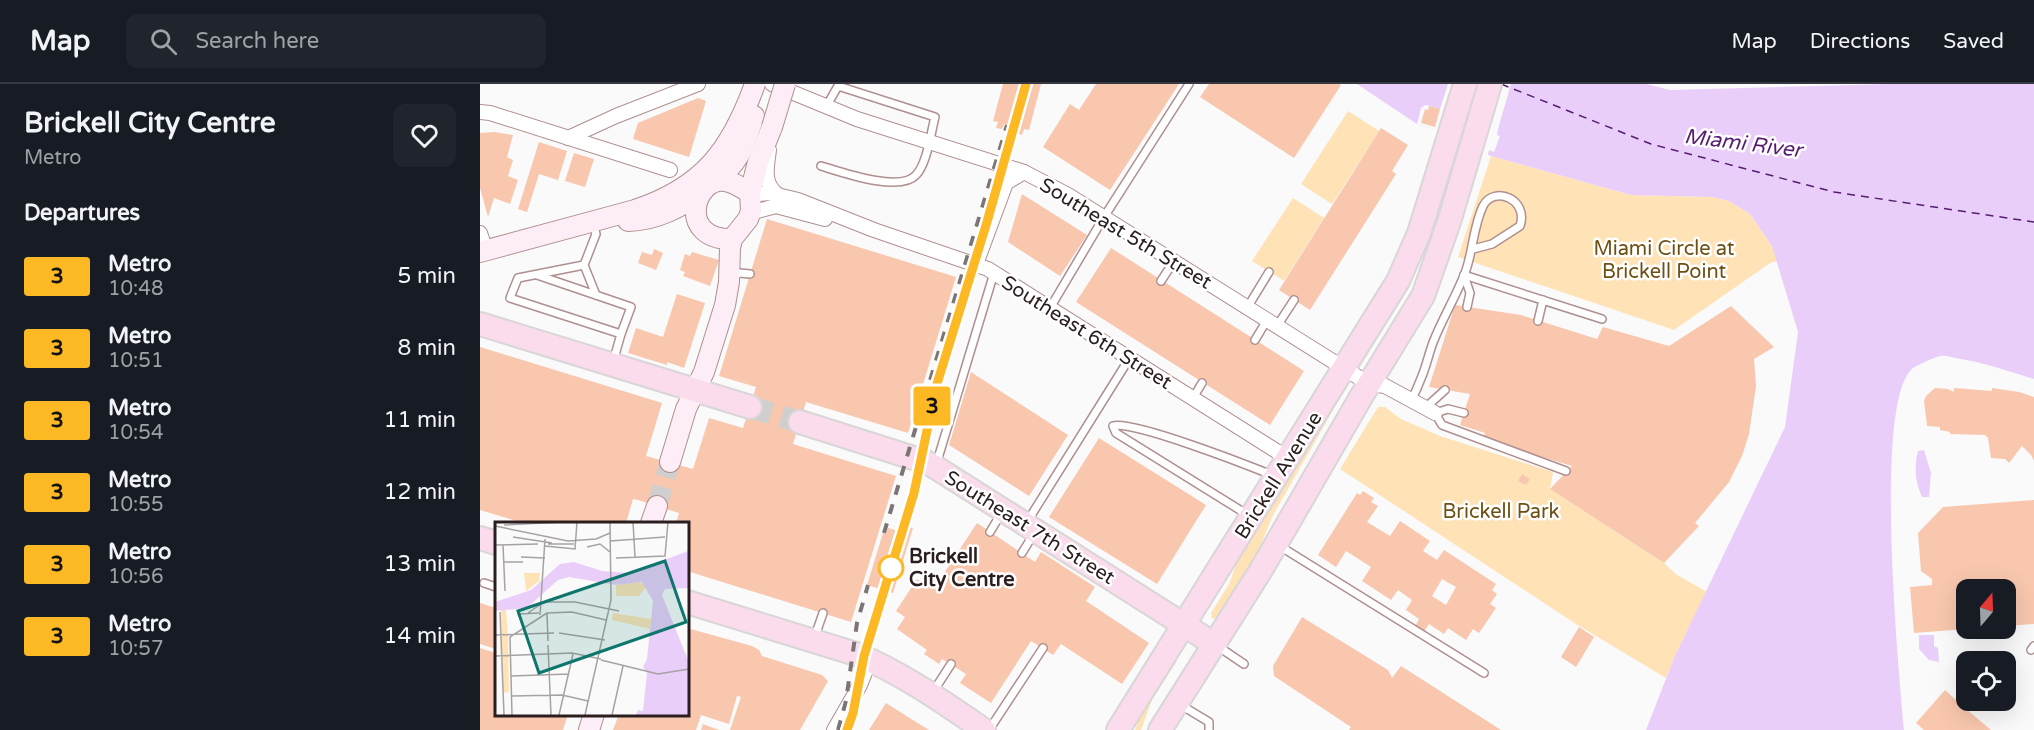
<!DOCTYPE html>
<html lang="en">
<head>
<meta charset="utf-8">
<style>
  body { margin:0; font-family:"Varela Round",sans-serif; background:#20242c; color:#f1f3f6; height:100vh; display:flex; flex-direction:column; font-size:22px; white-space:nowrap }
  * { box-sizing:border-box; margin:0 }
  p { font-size:20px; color:#9ea1a6 }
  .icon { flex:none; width:33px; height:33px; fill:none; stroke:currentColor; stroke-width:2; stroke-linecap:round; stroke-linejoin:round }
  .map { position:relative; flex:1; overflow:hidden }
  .sheet { display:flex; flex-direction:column; background:#171b24; width:480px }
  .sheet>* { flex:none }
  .badge { padding:0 12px; border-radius:4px; font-size:21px; line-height:39px }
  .needle { width:39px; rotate:19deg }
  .tools { position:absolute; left:1476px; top:495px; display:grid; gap:12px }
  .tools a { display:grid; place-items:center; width:60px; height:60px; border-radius:12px; background:#171b24; box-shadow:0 6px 24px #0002; font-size:30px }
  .map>.badge { position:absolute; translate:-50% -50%; box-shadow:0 0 0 3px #fff }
  h2 { padding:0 24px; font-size:22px; line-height:54px }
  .round { display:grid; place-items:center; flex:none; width:63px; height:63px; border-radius:12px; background:#20242c }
  .headline { display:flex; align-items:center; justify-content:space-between; height:102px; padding:0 24px }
  h1 { font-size:28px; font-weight:700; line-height:45px }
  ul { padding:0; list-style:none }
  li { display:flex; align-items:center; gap:18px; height:72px; padding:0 24px }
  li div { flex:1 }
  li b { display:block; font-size:22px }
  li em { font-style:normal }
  li .badge { min-width:66px; font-weight:700; text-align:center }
  header { display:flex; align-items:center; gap:36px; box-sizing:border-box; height:84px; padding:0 30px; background:#171b24; border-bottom:2px solid #363941 }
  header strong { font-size:28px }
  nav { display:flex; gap:33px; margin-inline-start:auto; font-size:21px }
  .search { width:420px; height:54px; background:#20242c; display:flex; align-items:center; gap:15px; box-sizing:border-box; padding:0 21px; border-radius:12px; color:#9ea1a6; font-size:22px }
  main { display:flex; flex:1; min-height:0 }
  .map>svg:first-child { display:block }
  .green { fill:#ffe3b7 }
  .water { fill:#eacefa }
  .pier { fill:#fafafa }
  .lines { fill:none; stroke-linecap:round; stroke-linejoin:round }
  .ferry { stroke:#571d70; stroke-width:1.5; stroke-dasharray:8 6; stroke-linecap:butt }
  .building { fill:#f8c7ae; fill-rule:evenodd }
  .secondary-tunnel { stroke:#d1cece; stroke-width:20; stroke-dasharray:20 10; stroke-linecap:butt }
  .primary-tunnel { stroke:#d1cece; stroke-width:22; stroke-dasharray:22 11; stroke-linecap:butt }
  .lane-casing { stroke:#af8f8f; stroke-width:10 }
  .street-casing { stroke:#af8f8f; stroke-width:16 }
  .secondary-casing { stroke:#af8f8f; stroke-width:22 }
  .primary-casing { stroke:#d9d6d7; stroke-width:26 }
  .lane { stroke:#fff; stroke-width:7 }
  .street { stroke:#fff; stroke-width:14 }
  .secondary { stroke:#fdedf6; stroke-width:20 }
  .primary { stroke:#fadcec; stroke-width:22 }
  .rail { stroke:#7c7475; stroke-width:4; stroke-dasharray:10 10; stroke-linecap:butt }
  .secondary-bridge-casing { stroke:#af8f8f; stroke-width:22; stroke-linecap:butt }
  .secondary-bridge { stroke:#fdedf6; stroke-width:20 }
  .line-casing { stroke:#fff; stroke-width:14 }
  .line { stroke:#fdb924; stroke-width:9 }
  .stop-dot { fill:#fff; stroke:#fdb924; stroke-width:3 }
  .labels { text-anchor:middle; stroke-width:5; stroke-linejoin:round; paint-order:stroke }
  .street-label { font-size:20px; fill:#2b1e1f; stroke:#fff }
  .park-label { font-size:20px; fill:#6f5014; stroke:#fff }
  .stop-label { font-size:20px; font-weight:bold; fill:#2b1e1f; stroke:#fff; text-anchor:start }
  .water-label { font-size:21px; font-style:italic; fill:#571d70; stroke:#fff }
  .inset-river { fill:none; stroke:#eacefa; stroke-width:3 }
  .inset-road { fill:none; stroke:#a7a2a2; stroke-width:1.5 }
  .view { fill:#0f766e; fill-opacity:0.15; stroke:#0f766e; stroke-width:3 }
  .inset-edge { fill:none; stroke:#2b1e1f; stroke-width:3 }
</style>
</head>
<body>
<header>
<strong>Map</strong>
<div class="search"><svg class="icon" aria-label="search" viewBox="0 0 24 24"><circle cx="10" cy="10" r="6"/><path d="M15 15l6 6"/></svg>Search here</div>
<nav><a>Map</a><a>Directions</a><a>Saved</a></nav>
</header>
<main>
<section class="sheet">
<div class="headline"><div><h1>Brickell City Centre</h1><p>Metro</p></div><a class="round"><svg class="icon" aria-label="heart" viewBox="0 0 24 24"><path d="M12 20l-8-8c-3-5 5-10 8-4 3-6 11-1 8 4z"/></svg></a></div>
<h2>Departures</h2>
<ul>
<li><span class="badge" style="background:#fdb924;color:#111">3</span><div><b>Metro</b><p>10:48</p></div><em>5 min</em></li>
<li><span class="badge" style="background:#fdb924;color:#111">3</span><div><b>Metro</b><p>10:51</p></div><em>8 min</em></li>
<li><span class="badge" style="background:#fdb924;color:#111">3</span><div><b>Metro</b><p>10:54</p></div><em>11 min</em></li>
<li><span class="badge" style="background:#fdb924;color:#111">3</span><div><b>Metro</b><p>10:55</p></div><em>12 min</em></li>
<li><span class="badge" style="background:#fdb924;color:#111">3</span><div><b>Metro</b><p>10:56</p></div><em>13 min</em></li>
<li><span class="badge" style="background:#fdb924;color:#111">3</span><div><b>Metro</b><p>10:57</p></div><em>14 min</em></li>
</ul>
</section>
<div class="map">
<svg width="1554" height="646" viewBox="0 0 1554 646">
  <rect width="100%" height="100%" fill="#fafafa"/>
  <g class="green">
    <polygon points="868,27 899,47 852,120 821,100"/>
    <polygon points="1011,72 1151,111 1232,113 1249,117 1270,130 1292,162 1298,177 1290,179 1194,246 978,173"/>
    <polygon points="813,114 844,134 804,197 772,177"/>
    <polygon points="864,307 793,431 774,477 739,533 732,535 731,529 749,500 758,475"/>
    <polygon points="898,323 905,323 921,335 960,352 1073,388 1070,405 1184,479 1197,491 1227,508 1194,574 1186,594 1096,540 860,385"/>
    <polygon points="696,574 697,577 672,616 661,646 655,646 667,615"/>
  </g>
  <g class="water">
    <path d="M877,0H1167L1190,6L1409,0H1554V295C1528,287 1502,278 1475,274C1471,273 1465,271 1461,272C1457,272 1435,282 1432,285C1393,319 1419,588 1424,646H1166L1194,574L1305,343L1318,248L1292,162L1270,130L1249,117L1232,113L1151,111L1011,72L954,45L937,40Z"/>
    <path d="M1444,366L1451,389L1449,413H1442C1435,398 1434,383 1438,367Z"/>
    <polygon points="1439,551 1454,551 1454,562 1458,564 1459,578 1449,576 1439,565"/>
  </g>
  <polygon class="pier" points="968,0 1031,0 1018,45 1017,51 1020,52 1014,68 1009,66 1007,74 953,48 954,45 937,40 941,24 946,21 960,25"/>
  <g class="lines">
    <polyline class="ferry" points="1021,0 1171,60 1354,108 1554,138"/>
  </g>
  <g class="building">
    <polygon points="523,0 561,0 549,46 544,45 542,51 536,49 538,44 524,40 522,45 516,44 518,38 513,37"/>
    <polygon points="616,0 699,0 630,106 563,63 590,20 599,26"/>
    <polygon points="729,0 859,0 861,1 814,74 720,13"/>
    <polygon points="218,14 226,17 209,73 153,55 158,39"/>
    <polygon points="949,22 960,25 955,43 941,39 945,25 948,26"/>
    <polygon points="901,44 928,61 912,87 916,90 830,226 799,206"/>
    <polygon points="14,48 33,51 27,73 33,76 28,92 38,96 30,120 14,114 8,133 0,104 0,49"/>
    <polygon points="59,58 87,67 78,96 59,90 47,128 38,125"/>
    <polygon points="94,69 114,75 105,103 85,97"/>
    <polygon points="542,110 607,151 580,192 528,158"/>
    <polygon points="287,135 476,193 428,349 326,318 313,360 416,392 371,538 207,487 207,439 196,439 199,429 158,416 153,415 146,439 43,439 0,426 0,263 182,319 166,372 213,385 229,334 263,344 276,303 239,292"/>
    <polygon points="631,164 824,287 790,341 596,218"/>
    <polygon points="174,165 183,169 176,186 158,179 162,168 172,171"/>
    <polygon points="212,168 239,176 230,202 203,192 205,188 200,186 205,170 210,172"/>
    <polygon points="197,210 225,219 204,284 187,278 187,281 148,269 156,244 183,253"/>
    <polygon points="975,221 1041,231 1117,255 1123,243 1189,262 1251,222 1294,263 1274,275 1276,302 1269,350 1262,372 1249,398 1215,439 1219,442 1184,479 1070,405 1092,382 1003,355 1005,349 980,341 990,310 949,303"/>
    <polygon points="491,288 588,351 549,412 469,361"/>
    <polygon points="1455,304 1468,305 1474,308 1474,304 1512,307 1512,304 1539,308 1554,313 1554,377 1551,371 1542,362 1529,379 1525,375 1511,374 1508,354 1505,351 1470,350 1470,348 1460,346 1460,343 1447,342 1444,317 1446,312"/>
    <polygon points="619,354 726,421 677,500 569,433"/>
    <polygon points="1042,390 1050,395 1046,401 1038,397"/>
    <path d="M883,407L894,414L891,418L898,422L887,438L910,452L920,437L950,457L943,467L957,476L964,466L1016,500L1012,506L1017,510L1010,520L1016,524L999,549L993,545L986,556L968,544L964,550L949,540L943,549L934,544L939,535L926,526L932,516L918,506L911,516L882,497L891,483L866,467L856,483L838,471L877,409L880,411ZM962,495L976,503L966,521L952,512Z"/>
    <polygon points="1554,416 1554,540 1526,542 1526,506 1486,506 1486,545 1434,549 1430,503 1452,501 1452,495 1441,487 1438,449 1463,423"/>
    <polygon points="497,439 555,478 561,468 615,503 606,517 669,559 642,600 581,560 573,571 551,557 511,619 480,599 486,590 462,575 459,580 444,570 447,566 417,545 425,533 416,527 437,495 446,501 453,490 461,494"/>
    <polygon points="420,440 433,444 413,509 387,501 403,449 406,450 408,444 418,447"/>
    <polygon points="0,519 16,524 16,565 0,560"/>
    <polygon points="822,533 908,586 912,594 921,582 1021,646 869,646 871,643 794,592 793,582"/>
    <polygon points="1099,543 1114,553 1096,583 1081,573"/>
    <polygon points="207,544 272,562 279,566 282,572 342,591 348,597 320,646 250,646 261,613 257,612 249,640 221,631 216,646 133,646 139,630 207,630"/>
    <polygon points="0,564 16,569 16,630 88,630 83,646 0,646"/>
    <polygon points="1465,606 1485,624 1511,646 1444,646 1436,639"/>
    <polygon points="406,619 436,638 449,646 389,646"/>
    <polygon points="223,640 239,646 221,646"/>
  </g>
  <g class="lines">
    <polyline class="secondary-tunnel" points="177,422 190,378"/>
    <polyline class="primary-tunnel" points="270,323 320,338"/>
    <defs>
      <g id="lane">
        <path d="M341,82C361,88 420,109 436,91C447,80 451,48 455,33L358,2L346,23"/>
        <polyline points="113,139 116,150 104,181 116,211"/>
        <polyline points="104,181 38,194 30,214 141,250 133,278"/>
        <polyline points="57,191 151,223 141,250"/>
        <polyline points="984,191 1122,235"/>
        <polyline points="984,191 990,209 987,223"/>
        <polyline points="252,193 260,189 270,190"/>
        <polyline points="681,197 694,177"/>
        <polyline points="570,224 624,133 709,0"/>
        <polyline points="767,224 789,188"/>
        <polyline points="1058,237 1063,216"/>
        <polyline points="797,242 814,216"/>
        <polyline points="775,256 787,236"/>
        <polyline points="713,314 722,299"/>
        <path d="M931,317C935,309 939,300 942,292C947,280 949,268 954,256C963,234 976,212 985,189C993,168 993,143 1003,122C1014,101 1049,115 1040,142L1012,160L993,165"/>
        <polyline points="945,324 965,306"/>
        <polyline points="984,329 968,325 955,329 962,341 1086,387"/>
        <polyline points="456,381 514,189"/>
        <path d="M768,431L636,349L633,342C652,336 767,381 792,391"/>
        <polyline points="547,438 649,275"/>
        <polyline points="510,448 522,428"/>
        <polyline points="798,461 1004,589"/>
        <polyline points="542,469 553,451"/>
        <polyline points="4,499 16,503"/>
        <polyline points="334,555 343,529"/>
        <polyline points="736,561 764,580"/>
        <polyline points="1551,566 1554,562"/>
        <polyline points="453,608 471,580"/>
        <polyline points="699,620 729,638 729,646"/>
        <polyline points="509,646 563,564"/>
      </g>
      <g id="street">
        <polyline points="292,0 377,35 544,88 588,111 889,300 905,302 955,329"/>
        <polyline points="0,28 10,29 190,86"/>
        <polyline points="88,54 136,32 218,0"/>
        <path d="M289,66C287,83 282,99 298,111"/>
        <polyline points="271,111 289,109 318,116 394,146 508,185 809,375"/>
        <polyline points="270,129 296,122 345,135"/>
        <polyline points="0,149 6,167"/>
        <polyline points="496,180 526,99 544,88"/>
        <polyline points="354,646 380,601 390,576"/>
      </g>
      <g id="secondary">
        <path d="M235,97C261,78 264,61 274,32"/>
        <polyline points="270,109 278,78 292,43"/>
        <path d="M148,137C177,136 200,124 222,107"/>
        <path d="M0,168L155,126C224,103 251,66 275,0"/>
        <path d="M190,378L206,325L224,288L245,221L249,198L250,164L252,155L268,135L271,127L270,109C262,104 254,98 245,97C213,93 197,156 252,155"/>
        <polyline points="171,439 177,422"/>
        <polyline points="109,646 114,630"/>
      </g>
      <g id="primary">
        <polyline points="0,240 270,323"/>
        <polyline points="320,338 446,378 455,383 734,560"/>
        <polyline points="0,454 16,459"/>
        <path d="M207,518L376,570C422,589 463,618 504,646"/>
        <polyline points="638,646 918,197 939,149 985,0"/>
        <polyline points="680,646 781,486 881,313 943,212 969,138 1010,0"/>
      </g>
    </defs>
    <use href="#lane" class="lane-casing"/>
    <use href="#street" class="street-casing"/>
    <use href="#secondary" class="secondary-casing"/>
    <use href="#primary" class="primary-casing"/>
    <use href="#lane" class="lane"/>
    <use href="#street" class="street"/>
    <use href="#secondary" class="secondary"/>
    <use href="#primary" class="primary"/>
    <g class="rail">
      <polyline points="424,441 434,409 453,315"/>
      <polyline points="404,449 527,41"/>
      <polyline points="371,635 384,572 404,506"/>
      <polyline points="358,646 366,617 377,539 388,501"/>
    </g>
    <defs>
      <polyline id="secondary-bridge" points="292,43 305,0"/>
    </defs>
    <use href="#secondary-bridge" class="secondary-bridge-casing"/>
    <use href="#secondary-bridge" class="secondary-bridge"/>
  </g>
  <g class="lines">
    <defs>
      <polyline id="line" points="367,646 373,629 384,572 434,409 456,303 507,138 546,0"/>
    </defs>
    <use href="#line" class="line-casing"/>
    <use href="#line" class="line"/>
  </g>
  <circle class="stop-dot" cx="411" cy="484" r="12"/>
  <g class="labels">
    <g class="street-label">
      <text transform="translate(646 149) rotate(31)" y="7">Southeast 5th Street</text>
      <text transform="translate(607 248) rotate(32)" y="7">Southeast 6th Street</text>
      <text transform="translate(798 391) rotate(-58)" y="7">Brickell Avenue</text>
      <text transform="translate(550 443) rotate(32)" y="7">Southeast 7th Street</text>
    </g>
    <g class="park-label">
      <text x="1184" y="171">Miami Circle at<tspan x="1184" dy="23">Brickell Point</tspan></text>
      <text x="1021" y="434">Brickell Park</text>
    </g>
    <g class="stop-label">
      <text x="429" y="479">Brickell<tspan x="429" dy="23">City Centre</tspan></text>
    </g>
    <g class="water-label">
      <text transform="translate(1263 59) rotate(7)" y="7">Miami River</text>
    </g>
  </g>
  <g transform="translate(15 438)">
    <rect width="194" height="194" fill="#fafafa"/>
    <path d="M29,51H45L44,59L31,69ZM145,60L152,64L144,74H121V63ZM6,88H11L13,114L14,170L8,171ZM118,91L156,97L155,107L117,98Z" fill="#ffe3b7"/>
    <path d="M193,29V66L170,67L167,73L193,138V193H141L143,188L148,189L152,151L148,145L152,137L158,79L147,60L121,63L74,55L63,58L32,86L0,89V80L36,68L65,42L79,40L107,49L135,51Z" fill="#eacefa"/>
    <path class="inset-river" d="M96,47L113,56M118,56L155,55L194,45"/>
    <path class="inset-road" d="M138,0L140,35M9,3L68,0M0,4L73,19L101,17L115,11M18,15L57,21M115,19L170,15M53,22H79M0,23L43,22M8,23L10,69M50,24L80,27L82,0M92,25L105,22L115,30M26,35L50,36M121,36L170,34L173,0M8,40H28M5,90L9,193M33,91L49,80H80L124,89M52,91L77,90L111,98M52,91L53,119M45,93L50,17M29,105L23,92L44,91M64,111L110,118M0,113L59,111M53,123L56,193M0,134L77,131L106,137M106,138L163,152L194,147M16,154L74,152M17,174L67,173L93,179M17,193L15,115L52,91M64,193L78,132M90,193L116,78L115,0M117,193L128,144"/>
    <path class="view" d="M170,39L191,100L44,151L23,89Z"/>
    <rect width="194" height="194" class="inset-edge"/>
  </g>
</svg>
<div class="tools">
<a><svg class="needle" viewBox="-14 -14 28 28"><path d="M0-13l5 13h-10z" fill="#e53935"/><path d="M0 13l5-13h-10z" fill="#9ea1a6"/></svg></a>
<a><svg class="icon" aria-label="locate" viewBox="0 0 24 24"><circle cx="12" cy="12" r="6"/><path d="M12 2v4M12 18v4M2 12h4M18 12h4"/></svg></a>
</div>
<b class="badge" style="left:452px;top:322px;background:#fdb924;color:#111">3</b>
</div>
</main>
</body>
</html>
